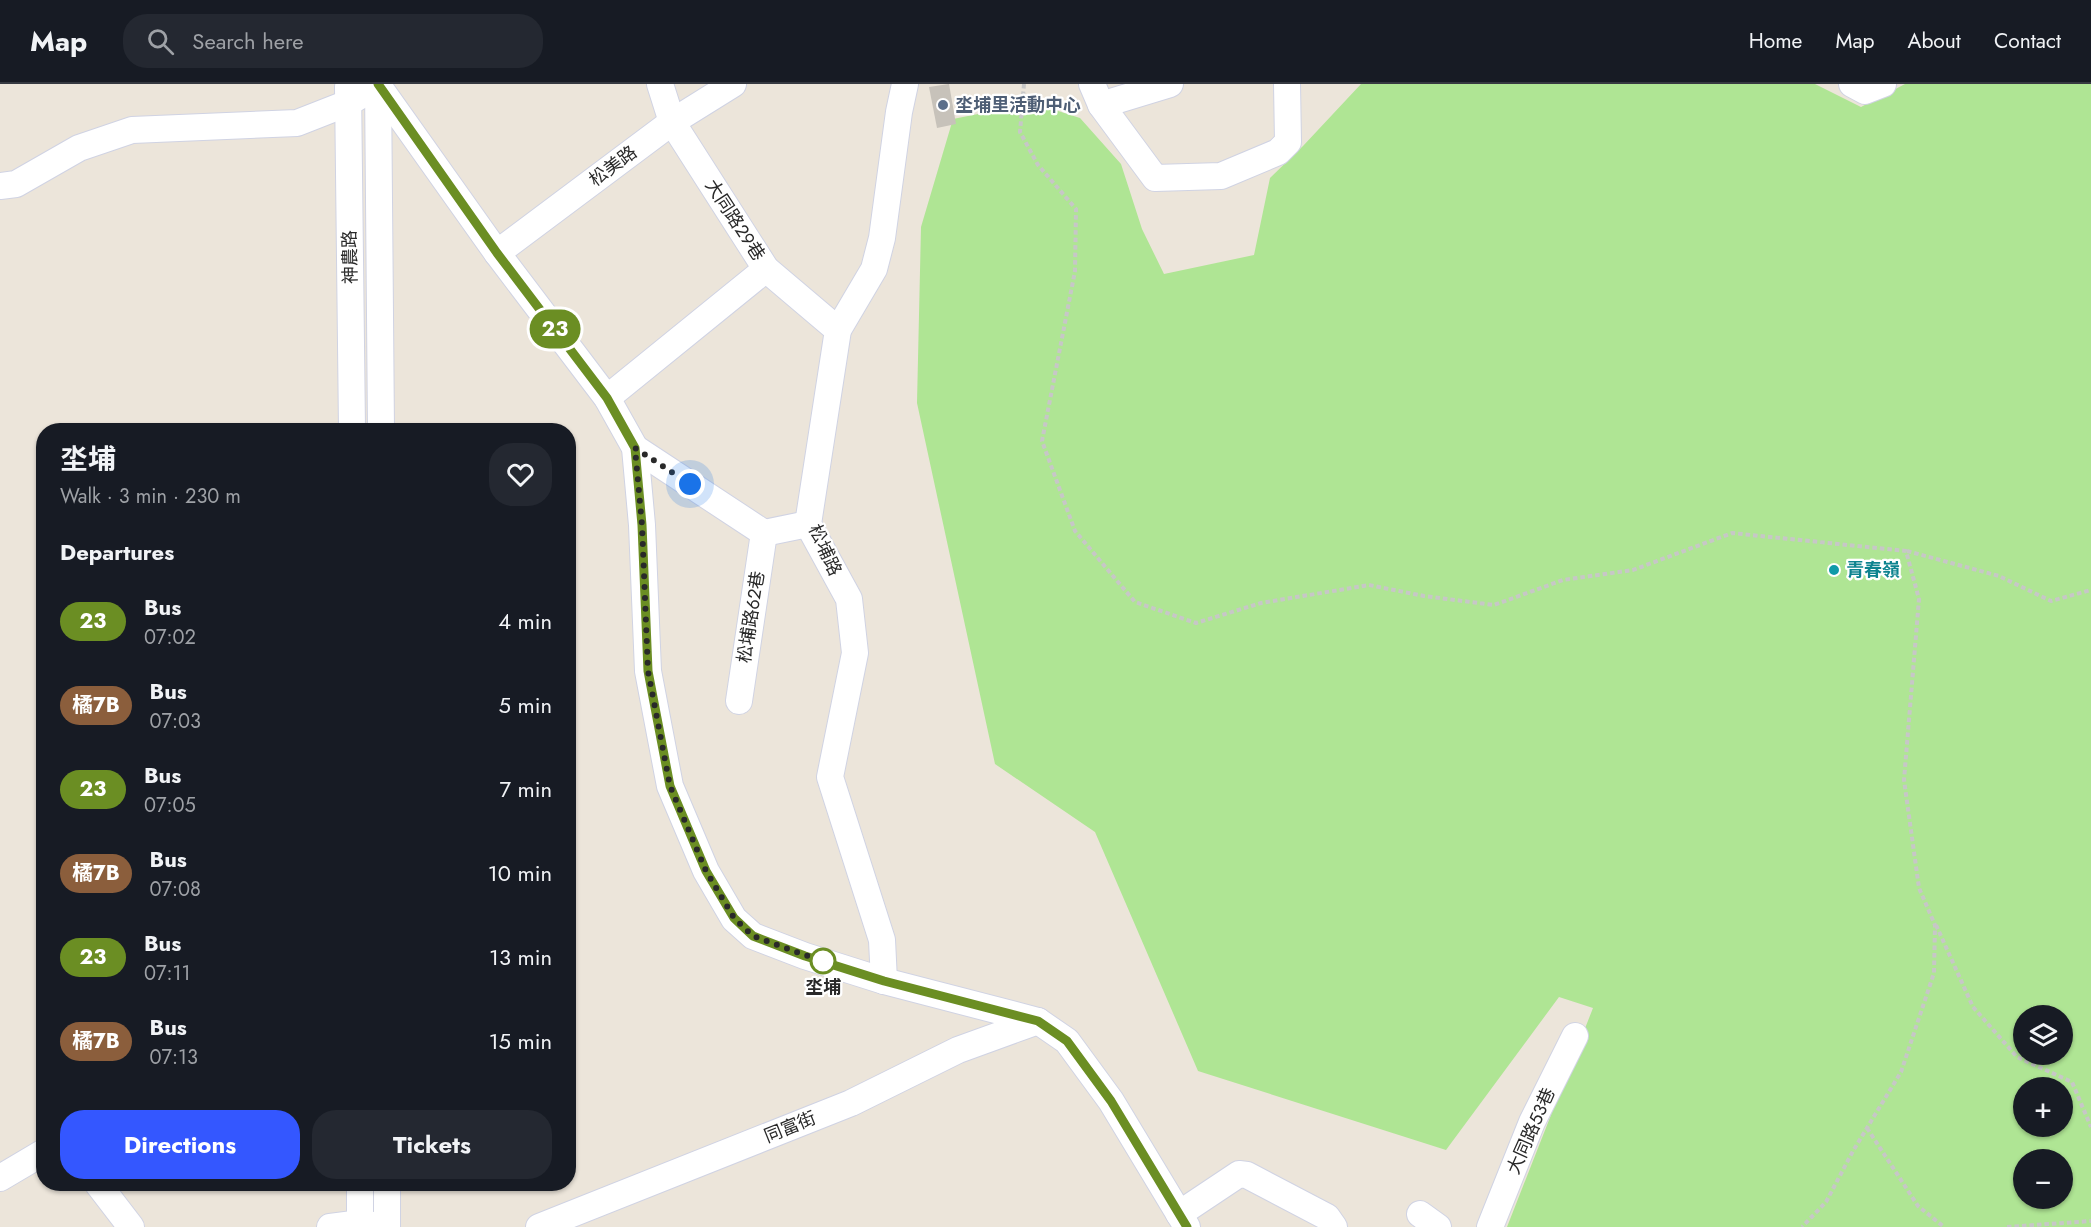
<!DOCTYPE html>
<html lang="en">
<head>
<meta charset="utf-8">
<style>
  body { margin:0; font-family:Jost,"Noto Sans TC",sans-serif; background:#242831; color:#f1f3f6; height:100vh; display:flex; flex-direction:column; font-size:22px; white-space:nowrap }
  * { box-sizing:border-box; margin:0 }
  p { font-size:20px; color:#9ea1a6 }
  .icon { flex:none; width:33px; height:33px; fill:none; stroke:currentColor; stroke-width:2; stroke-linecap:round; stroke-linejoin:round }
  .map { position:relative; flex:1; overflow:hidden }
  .side { position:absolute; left:36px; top:339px; width:540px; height:768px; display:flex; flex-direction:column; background:#171b24; border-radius:24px; box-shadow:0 2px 4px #0004 }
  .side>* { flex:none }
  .badge { padding:0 12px; border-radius:20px; font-size:21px; line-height:39px }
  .fabs { position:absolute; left:2013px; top:921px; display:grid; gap:12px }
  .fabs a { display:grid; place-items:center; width:60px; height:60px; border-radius:50%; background:#171b24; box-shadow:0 2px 4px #0004; font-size:30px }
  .you { position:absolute; width:30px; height:30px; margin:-15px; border:4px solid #fff; border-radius:50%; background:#1a73e8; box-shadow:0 0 0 9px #1a73e833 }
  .map>.badge { position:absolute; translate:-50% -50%; box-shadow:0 0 0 3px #fff }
  h2 { padding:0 24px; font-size:22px; line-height:54px }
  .round { display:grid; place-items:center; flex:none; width:63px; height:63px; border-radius:24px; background:#242831 }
  .summary { display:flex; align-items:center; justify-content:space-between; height:102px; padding:0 24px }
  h1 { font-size:28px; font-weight:700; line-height:45px }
  .action { display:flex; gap:12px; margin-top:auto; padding:12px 24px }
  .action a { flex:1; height:69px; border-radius:24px; background:#3457ff; color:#fff; font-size:24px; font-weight:700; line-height:69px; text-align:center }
  .action a+a { background:#242831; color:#f1f3f6 }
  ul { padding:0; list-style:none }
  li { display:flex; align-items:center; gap:18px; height:84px; padding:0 24px }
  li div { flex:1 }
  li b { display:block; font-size:22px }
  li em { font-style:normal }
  li .badge { min-width:66px; font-weight:700; text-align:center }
  header { display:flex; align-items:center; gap:36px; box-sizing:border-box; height:84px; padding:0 30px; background:#171b24; border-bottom:2px solid #363941 }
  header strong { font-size:28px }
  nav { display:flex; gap:33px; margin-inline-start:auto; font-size:21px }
  .search { width:420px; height:54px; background:#242831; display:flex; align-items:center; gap:15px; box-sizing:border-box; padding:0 21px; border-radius:24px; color:#9ea1a6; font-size:22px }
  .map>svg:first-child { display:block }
  .green { fill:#afe594; fill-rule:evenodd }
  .building { fill:#c7c2ba }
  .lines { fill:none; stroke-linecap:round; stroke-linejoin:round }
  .minor-casing { stroke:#d0d3e3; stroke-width:28 }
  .path { stroke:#c7c7c7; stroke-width:4; stroke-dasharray:4.5 3; stroke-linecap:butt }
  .minor { stroke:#fff; stroke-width:26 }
  .line-casing { stroke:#fff; stroke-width:14 }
  .line { stroke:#6b8e23; stroke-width:9 }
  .walk { stroke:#292929; stroke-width:6; stroke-dasharray:0 10.8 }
  .service-dot { fill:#5c6f8a; stroke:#fff; stroke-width:2 }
  .culture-dot { fill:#0f9aa8; stroke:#fff; stroke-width:2 }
  .stop-dot { fill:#fff; stroke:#6b8e23; stroke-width:3 }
  .labels { text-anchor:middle; stroke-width:4.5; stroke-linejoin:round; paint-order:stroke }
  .service-label { font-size:18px; font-weight:bold; fill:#4e5e75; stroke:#fff; text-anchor:start }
  .street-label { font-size:18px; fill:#292929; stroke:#fff }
  .culture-label { font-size:18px; font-weight:bold; fill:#0d838f; stroke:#fff; text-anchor:start }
  .stop-label { font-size:18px; font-weight:bold; fill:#292929; stroke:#fff }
</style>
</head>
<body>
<header>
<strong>Map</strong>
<div class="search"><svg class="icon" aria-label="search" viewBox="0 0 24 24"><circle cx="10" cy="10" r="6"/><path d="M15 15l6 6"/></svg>Search here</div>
<nav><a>Home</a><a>Map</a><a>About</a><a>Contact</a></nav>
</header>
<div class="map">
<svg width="2091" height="1143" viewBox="0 0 2091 1143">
  <rect width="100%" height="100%" fill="#ece5da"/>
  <path class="green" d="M1361,0H1815L1861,23L1905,0H2091V1143H1507L1593,924L1559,913L1446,1066L1198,987L1095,748L995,680L917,319L921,143L953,35L1033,19L1080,34L1121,80L1142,145L1164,190L1254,171L1270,94L1303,62ZM2024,932H2062V970H2024ZM2024,1004H2062V1042H2024ZM2024,1076H2062V1114H2024Z"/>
  <polygon class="building" points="949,0 956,40 937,44 929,3"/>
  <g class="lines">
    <defs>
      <g id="minor">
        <polyline points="377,0 497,169 607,314 635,364 642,441 648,587 670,702 706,787 734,835 753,852 805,872 884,897 1038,937 1067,957 1111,1017 1187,1143"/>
        <polyline points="378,0 381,346"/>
        <polyline points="660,0 672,38 766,185 838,246"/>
        <polyline points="1092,0 1101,21 1155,94 1221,92 1278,68 1288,58 1287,0"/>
        <polyline points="1852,0 1865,7 1883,0"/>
        <polyline points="348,3 352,346"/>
        <polyline points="1101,21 1170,0"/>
        <polyline points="0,102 16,100 79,64 132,46 297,39 348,19 378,1"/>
        <polyline points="497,169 672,38 733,0"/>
        <polyline points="607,314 766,185"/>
        <polyline points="635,364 764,449 808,440"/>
        <polyline points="739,617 764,449"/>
        <polyline points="884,897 882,856 830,693 855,569 849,515 808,440 838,246 874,185 882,154 899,28 905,0"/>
        <polyline points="0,1094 44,1068"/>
        <polyline points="98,1100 131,1143"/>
        <polyline points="360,1100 360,1143"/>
        <polyline points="387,1100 387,1143"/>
        <polyline points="1179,1130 1239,1090 1247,1091 1327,1133 1334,1143"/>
        <polyline points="1420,1130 1438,1143"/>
        <polyline points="330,1143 361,1139 386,1143"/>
        <polyline points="539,1143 851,1019 958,966 1038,937"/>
        <polyline points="1490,1143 1532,1038 1575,952"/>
      </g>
    </defs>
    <use href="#minor" class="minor-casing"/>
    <g class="path">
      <polyline points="1024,0 1020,48 1038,81 1076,125 1075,187 1042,357 1075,447 1135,518 1196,539 1261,519 1369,501 1424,512 1494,521 1563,496 1633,486 1732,449 1906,467 1919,515 1904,696 1919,804 1935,841 1934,889 1901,988 1853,1067 1826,1118 1802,1143"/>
      <polyline points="1907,467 1999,492 2051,517 2091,506"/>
      <polyline points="1936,841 1973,923 2017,973 2072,998 2091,1043"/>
      <polyline points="1867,1044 1918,1122 1944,1143"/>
      <polyline points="2007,1143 2091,1137"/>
    </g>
    <use href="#minor" class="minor"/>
  </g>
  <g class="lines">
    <defs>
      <polyline id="line" points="378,0 497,169 607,314 635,364 642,441 648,587 670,702 706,787 734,834 753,852 805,872 884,897 1038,937 1067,957 1111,1017 1187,1143"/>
    </defs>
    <use href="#line" class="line-casing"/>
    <use href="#line" class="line"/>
    <polyline class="walk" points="690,400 635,364 642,441 648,587 670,702 706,787 734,834 753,852 824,878 823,877"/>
  </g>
  <circle class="service-dot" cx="943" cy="21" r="6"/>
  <circle class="culture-dot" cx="1834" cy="486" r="6"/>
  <circle class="stop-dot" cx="823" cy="877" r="12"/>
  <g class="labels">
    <g class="service-label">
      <text x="955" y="27">坔埔里活動中心</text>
    </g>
    <g class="street-label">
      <text transform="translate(613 82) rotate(-37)" y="6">松美路</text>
      <text transform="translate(735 136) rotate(57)" y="6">大同路29巷</text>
      <text transform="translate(350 173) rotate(-91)" y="6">神農路</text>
      <text transform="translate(825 466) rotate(65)" y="6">松埔路</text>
      <text transform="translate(751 533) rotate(-81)" y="6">松埔路62巷</text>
      <text transform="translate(790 1043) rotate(-22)" y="6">同富街</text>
      <text transform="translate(1531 1047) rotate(-66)" y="6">大同路53巷</text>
    </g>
    <g class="culture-label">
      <text x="1846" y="492">青春嶺</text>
    </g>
    <g class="stop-label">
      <text x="823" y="909">坔埔</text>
    </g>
  </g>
</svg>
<div class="fabs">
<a><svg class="icon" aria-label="layers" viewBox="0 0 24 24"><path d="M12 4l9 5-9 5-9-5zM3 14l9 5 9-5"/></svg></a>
<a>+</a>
<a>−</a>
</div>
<div class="you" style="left:690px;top:400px"></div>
<b class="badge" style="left:555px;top:245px;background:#6b8e23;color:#fff">23</b>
<section class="side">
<div class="summary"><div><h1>坔埔</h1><p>Walk · 3 min · 230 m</p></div><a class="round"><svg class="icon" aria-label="heart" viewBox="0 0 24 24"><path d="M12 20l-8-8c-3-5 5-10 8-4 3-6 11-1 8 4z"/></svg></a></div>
<h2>Departures</h2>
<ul>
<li><span class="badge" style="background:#6b8e23;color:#fff">23</span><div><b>Bus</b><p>07:02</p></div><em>4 min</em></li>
<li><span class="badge" style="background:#8b5e3c;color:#fff">橘7B</span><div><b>Bus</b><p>07:03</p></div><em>5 min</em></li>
<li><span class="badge" style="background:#6b8e23;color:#fff">23</span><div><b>Bus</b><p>07:05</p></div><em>7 min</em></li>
<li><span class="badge" style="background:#8b5e3c;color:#fff">橘7B</span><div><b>Bus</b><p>07:08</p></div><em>10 min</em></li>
<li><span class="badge" style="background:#6b8e23;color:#fff">23</span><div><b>Bus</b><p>07:11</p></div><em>13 min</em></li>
<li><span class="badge" style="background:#8b5e3c;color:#fff">橘7B</span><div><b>Bus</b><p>07:13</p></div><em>15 min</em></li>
</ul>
<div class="action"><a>Directions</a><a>Tickets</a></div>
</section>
</div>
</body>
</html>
